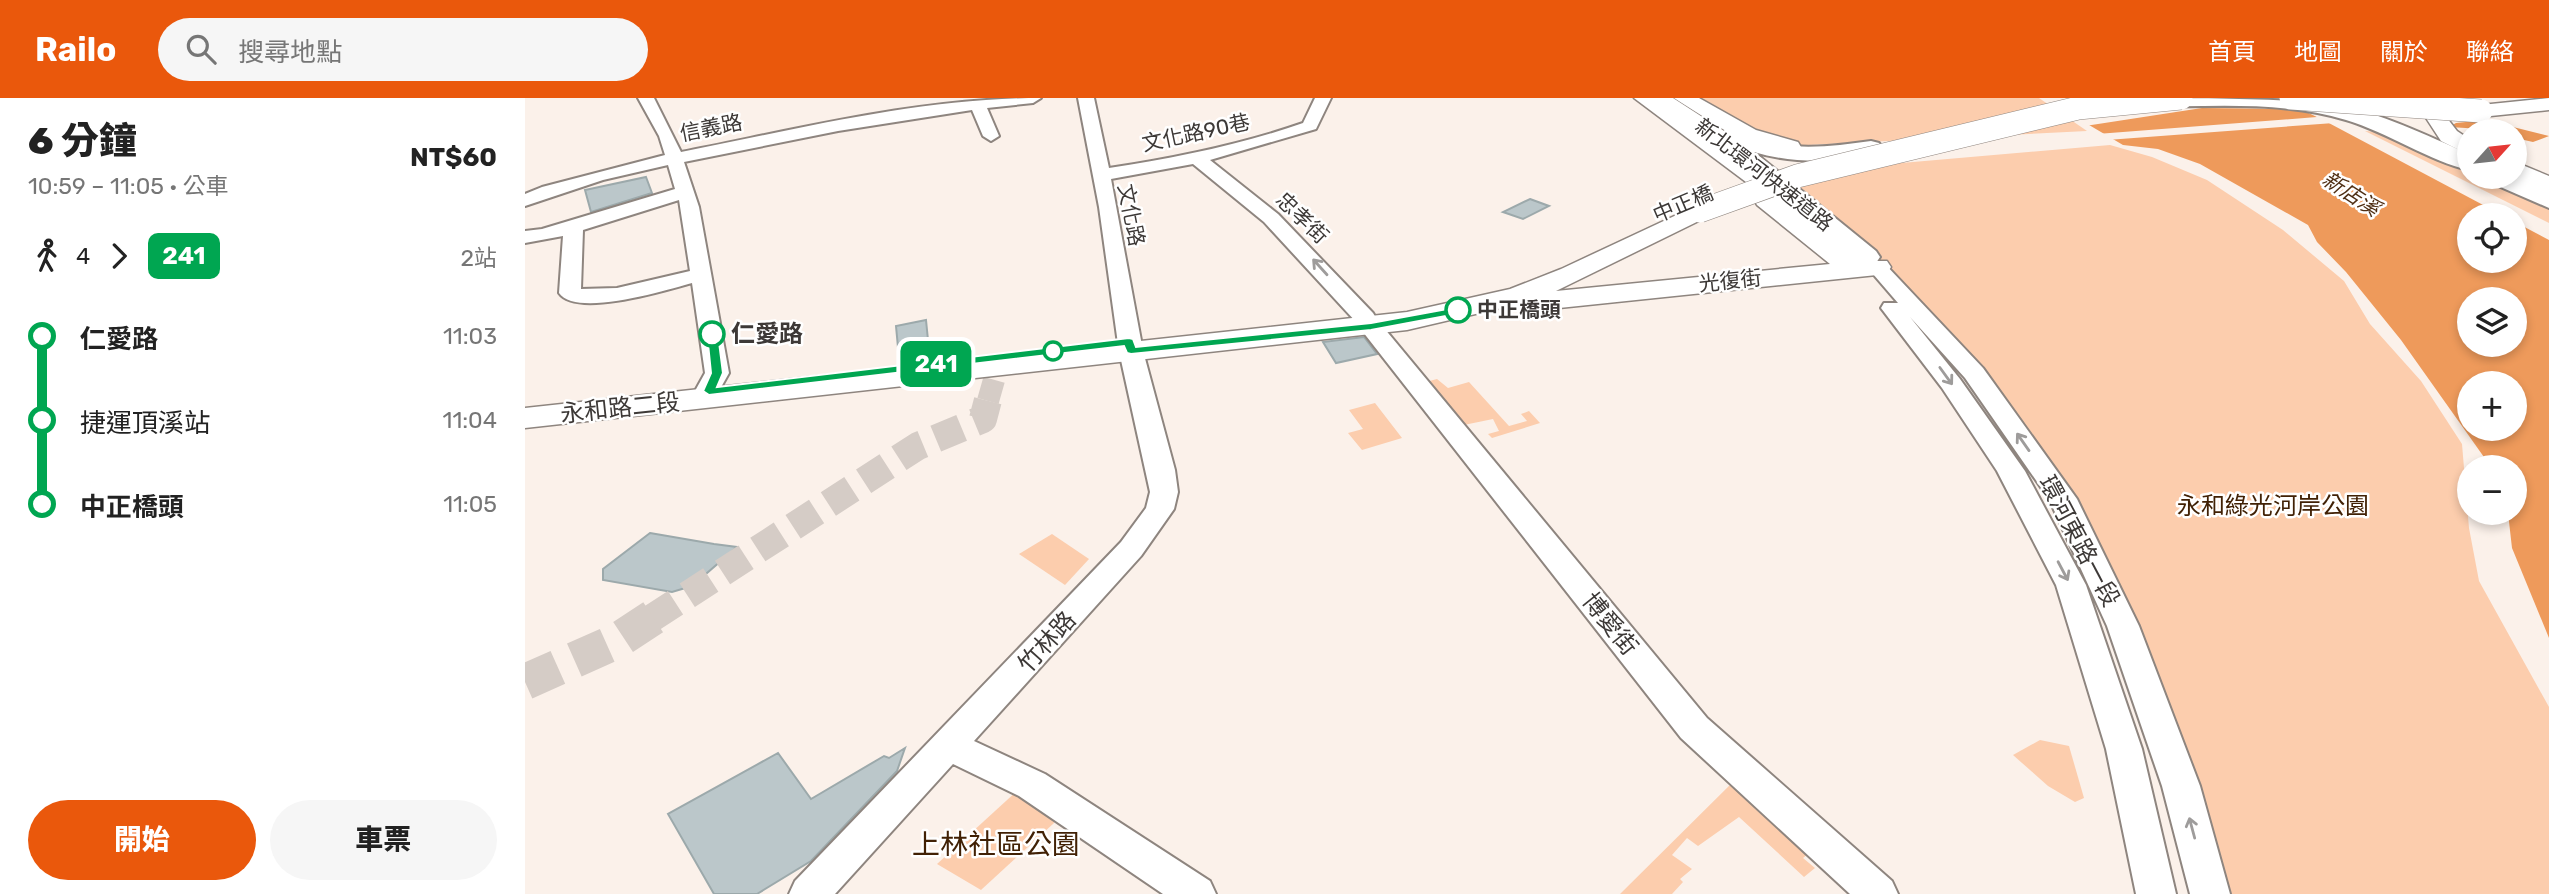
<!DOCTYPE html>
<html lang="zh-TW">
<head>
<meta charset="utf-8">
<style>
  body { margin:0; font-family:Rubik,"Noto Sans TC",sans-serif; background:#f6f6f6; color:#222; height:100vh; display:flex; flex-direction:column; font-size:26px; white-space:nowrap }
  * { box-sizing:border-box; margin:0 }
  p { font-size:23px; color:#767676 }
  .icon { flex:none; width:38px; height:38px; fill:none; stroke:currentColor; stroke-width:2; stroke-linecap:round; stroke-linejoin:round }
  .map { position:relative; flex:1; overflow:hidden }
  .drawer { display:flex; flex-direction:column; background:#fff; width:525px }
  .drawer>* { flex:none }
  .badge { padding:0 14px; border-radius:10px; font-size:24px; line-height:46px }
  .needle { width:46px; rotate:63deg }
  .tools { position:absolute; left:1932px; top:21px; display:grid; gap:14px }
  .tools a { display:grid; place-items:center; width:70px; height:70px; border-radius:50%; background:#fff; box-shadow:0 4px 10px #0003; font-size:35px }
  .map>.badge { position:absolute; translate:-50% -50%; box-shadow:0 0 0 4px #fff }
  .legs { display:flex; align-items:center; gap:10px; height:77px; padding:0 28px; font-size:23px }
  .legs p { margin-inline-start:auto }
  .headline { display:flex; align-items:center; justify-content:space-between; height:119px; padding:0 28px }
  h1 { font-size:38px; font-weight:800; line-height:52px }
  .action { display:flex; gap:14px; margin-top:auto; padding:14px 28px }
  .action a { flex:1; height:80px; border-radius:42px; background:#ea580c; color:#fff; font-size:28px; font-weight:800; line-height:80px; text-align:center }
  .action a+a { background:#f6f6f6; color:#222 }
  ul { padding:0 28px; list-style:none }
  li { display:flex; align-items:center; gap:24px; height:84px; font-size:26px }
  li i { display:grid; place-items:center; width:10px; height:100%; margin:0 9px; background:currentColor }
  li i::after { content:''; width:18px; height:18px; margin:-9px; border:5px solid; border-radius:50%; background:#fff }
  li p { margin-inline-start:auto }
  li:first-child i { background:linear-gradient(#0000 50%,currentColor 0) }
  li:last-child i { background:linear-gradient(currentColor 50%,#0000 0) }
  header { display:flex; align-items:center; gap:42px; box-sizing:border-box; height:98px; padding:0 35px; background:#ea580c; color:#fff }
  header strong { font-size:33px }
  nav { display:flex; gap:38px; margin-inline-start:auto; font-size:24px }
  .search { width:490px; height:63px; background:#f6f6f6; display:flex; align-items:center; gap:18px; box-sizing:border-box; padding:0 24px; border-radius:38px; color:#767676; font-size:26px }
  main { display:flex; flex:1; min-height:0 }
  .map>svg:first-child { display:block }
  .green { fill:#fccdad }
  .forest { fill:#e99657 }
  .water { fill:#ee9a5b; fill-rule:evenodd }
  .pier { fill:#fbf1ea }
  .building { fill:#bbc7ca; stroke:#9ca9ab; stroke-width:2 }
  .lines { fill:none; stroke-linecap:round; stroke-linejoin:round }
  .minor-tunnel-far2 { stroke:#d5ccc6; stroke-width:22; stroke-dasharray:22 11; stroke-linecap:butt }
  .minor-tunnel-far1 { stroke:#d5ccc6; stroke-width:28; stroke-dasharray:28 14; stroke-linecap:butt }
  .minor-tunnel { stroke:#d5ccc6; stroke-width:36; stroke-dasharray:36 18; stroke-linecap:butt }
  .minor-casing { stroke:#8e857f; stroke-width:4 }
  .major-casing { stroke:#8e857f; stroke-width:3 }
  .highway-casing { stroke:#8e857f; stroke-width:4 }
  .minor { fill:#fff; fill-rule:evenodd }
  .major { fill:#fff; fill-rule:evenodd }
  .highway { fill:#fff; fill-rule:evenodd }
  .major-bridge-casing { stroke:#8e857f; stroke-width:24; stroke-linecap:butt }
  .major-bridge { stroke:#fff; stroke-width:23 }
  .oneway { stroke:#9e9c9b }
  .line-1 { fill:#00a651; stroke:#fff; stroke-width:2 }
  .stop-1-dot { fill:#fff; stroke:#00a651; stroke-width:3.5 }
  .labels { text-anchor:middle; stroke-width:5; stroke-linejoin:round; paint-order:stroke }
  .far-street-label { font-size:21px; fill:#3d3937; stroke:#fff }
  .far-water-label { font-size:21px; font-style:italic; fill:#4f2e13; stroke:#fff }
  .far-stop-label { font-size:21px; font-weight:bold; fill:#3d3937; stroke:#fff; text-anchor:start }
  .stop-label { font-size:24px; font-weight:bold; fill:#3d3937; stroke:#fff; text-anchor:start }
  .street-label { font-size:24px; fill:#3d3937; stroke:#fff }
  .park-label { font-size:24px; fill:#412105; stroke:#fff }
  .near-park-label { font-size:28px; fill:#412105; stroke:#fff }
</style>
</head>
<body>
<header>
<strong>Railo</strong>
<div class="search"><svg class="icon" aria-label="search" viewBox="0 0 24 24"><circle cx="10" cy="10" r="6"/><path d="M15 15l6 6"/></svg>搜尋地點</div>
<nav><a>首頁</a><a>地圖</a><a>關於</a><a>聯絡</a></nav>
</header>
<main>
<section class="drawer">
<div class="headline"><div><h1>6 分鐘</h1><p>10:59 – 11:05 · 公車</p></div><b>NT$60</b></div>
<div class="legs"><svg class="icon" aria-label="walk" viewBox="0 0 24 24"><circle cx="13" cy="4" r="2"/><path d="M13 8l-2 6 4 7M11 14l-3 7M7 12l3-4h3l4 4"/></svg>4<svg class="icon" aria-label="forward" viewBox="0 0 24 24"><path d="M9 5l7 7-7 7"/></svg><b class="badge" style="background:#00a651;color:#fff">241</b><p>2站</p></div>
<ul>
<li><i style="color:#00a651"></i><b>仁愛路</b><p>11:03</p></li>
<li><i style="color:#00a651"></i><span>捷運頂溪站</span><p>11:04</p></li>
<li><i style="color:#00a651"></i><b>中正橋頭</b><p>11:05</p></li>
</ul>
<div class="action"><a>開始</a><a>車票</a></div>
</section>
<div class="map">
<svg width="2024" height="796" viewBox="0 0 2024 796">
  <rect width="100%" height="100%" fill="#fbf1ea"/>
  <g class="green">
    <polygon points="1153,0 1514,0 1562,33 1241,49"/>
    <path d="M1840,33C1879,35 1909,50 1944,67V79H1969L2024,105V125Z"/>
    <polygon points="1585,47 1627,59 1682,82 1758,132 1819,183 1845,226 1896,283 1937,346 1944,430 1954,483 2024,609 2024,796 1692,796 1541,409 1431,249 1268,88 1342,68"/>
    <polygon points="912,281 923,290 944,284 984,328 1002,323 996,316 1004,313 1015,325 967,340 963,336 974,333 968,321 934,328 897,285"/>
    <polygon points="850,305 877,340 837,352 823,335 838,331 824,312"/>
    <polygon points="527,436 564,461 540,487 494,456"/>
    <polygon points="1515,642 1544,648 1559,700 1550,704 1523,688 1488,657"/>
    <polygon points="1212,680 1289,751 1278,760 1290,770 1279,779 1214,719 1173,748 1162,740 1147,757 1167,771 1155,781 1158,784 1147,796 1095,796"/>
    <polygon points="493,692 526,709 529,725 456,792 412,766"/>
  </g>
  <polygon class="forest" points="1960,22 2024,38 2008,44 1990,40 1990,33 1924,29 1931,25"/>
  <path class="water" d="M1757,0L1977,117H1944V163H1990V124L2024,142V540L1987,450L1983,415H1990V369H1966L1876,242L1821,174L1792,144L1783,127L1675,66L1633,51L1598,47L1542,14ZM1944,201H1990V247H1944ZM1944,285H1990V331H1944Z"/>
  <polygon class="pier" points="1519,0 1764,0 1809,25 1582,42 1572,36 1792,19 1775,11 1677,10 1560,28"/>
  <g class="building">
    <polygon points="121,79 127,95 66,114 60,92"/>
    <polygon points="1005,101 1024,108 998,121 978,114"/>
    <polygon points="401,222 404,252 374,260 371,228"/>
    <polygon points="839,239 852,256 811,265 798,244"/>
    <polygon points="125,435 189,446 212,449 167,488 147,494 78,482 78,471"/>
    <polygon points="380,650 372,673 286,763 232,796 189,796 143,716 253,655 286,701 359,658 364,660"/>
  </g>
  <g class="lines">
    <polyline class="minor-tunnel-far2" points="463,303 473,268"/>
    <polyline class="minor-tunnel-far1" points="127,520 393,348 458,321 463,302"/>
    <polyline class="minor-tunnel" points="0,584 92,543 130,518"/>
    <defs>
      <g id="minor">
        <path d="M113,0H129L156,54C274,31 395,0 516,0L508,5L462,10L474,38L466,43L458,38L447,12L313,33L159,64L174,109L204,275L186,307H168L165,302L180,275L167,185C142,192 51,220 34,195L38,138L0,145V133L17,131L150,91L143,67L78,82L0,108V96L17,89L140,57L134,38ZM154,102L165,173L92,190L56,191L58,132Z"/>
        <path d="M553,0H569L584,70C650,60 715,47 778,25L790,0H806L791,31L685,62L753,116L848,215L851,220L849,223L854,224L1182,620L1367,783L1373,796H1325L1156,640L838,234L835,229L837,226L832,225L739,124L668,66L586,81L618,253L650,372L653,394L649,411L616,458L449,643L520,676L685,783L691,796H638L494,698L428,666L310,796H264L270,783L596,444L621,410L625,394L594,253L574,109Z"/>
        <polygon points="1352,163 1359,165 1458,270 1552,401 1614,528 1675,688 1705,796 1665,796 1637,688 1582,528 1524,401 1440,280 1385,219 1435,281 1500,373 1561,487 1617,651 1651,796 1611,796 1581,651 1531,487 1472,373 1417,290 1356,210 1359,205 1373,205 1342,169"/>
      </g>
      <g id="major">
        <polygon points="1109,0 1132,0 1278,103 1281,108 1272,115 1334,163 1362,163 1366,169 1362,175 1352,177 1015,212 1005,209 1002,204 882,232 0,330 0,310 882,214 985,191 1036,171 1175,106 1184,108 1187,113 1184,118 1031,193 1305,166 1232,107 1229,102 1237,96"/>
        <polygon points="1149,0 1174,0 1231,32 1273,44 1276,49 1265,56 1215,42"/>
        <polygon points="1917,0 1940,0 1922,20 1932,33 1944,41 1944,57 1916,43 1901,20"/>
        <polygon points="2024,0 2024,12 1956,19 1946,13 1956,7"/>
        <polygon points="1990,64 2024,78 2024,94 1988,79"/>
      </g>
      <g id="highway">
        <path d="M1122,0H1148L1199,33C1217,29 1238,44 1257,47C1287,51 1317,47 1346,43L1354,45L1358,50L1354,55C1314,65 1269,66 1229,54L1351,153L1355,159L1351,165L1341,167L1331,165L1232,80Z"/>
        <path d="M1605,0C1672,0 1744,0 1809,6C1856,15 1901,37 1944,56V72C1906,64 1862,34 1821,22C1756,2 1681,9 1614,9L1607,7L1603,3Z"/>
        <polygon points="1990,77 2024,93 2024,110 1964,84 1961,79"/>
      </g>
    </defs>
    <use href="#minor" class="minor-casing"/>
    <use href="#major" class="major-casing"/>
    <use href="#highway" class="highway-casing"/>
    <use href="#minor" class="minor"/>
    <use href="#major" class="major"/>
    <use href="#highway" class="highway"/>
    <defs>
      <g id="major-bridge">
        <polyline points="1766,0 1956,13"/>
        <polyline points="1175,113 1272,78 1553,10 1656,0"/>
      </g>
    </defs>
    <use href="#major-bridge" class="major-bridge-casing"/>
    <use href="#major-bridge" class="major-bridge"/>
  </g>
  <defs><path id="oneway-shaft" d="M-6 0H5M1.5-3L5.5 0L1.5 3" fill="none" stroke-width="1.6" stroke-linecap="round" stroke-linejoin="round" transform="scale(1.75)"/></defs>
  <g class="oneway">
    <use href="#oneway-shaft" transform="translate(795 169) rotate(-132)"/>
    <use href="#oneway-shaft" transform="translate(1421 278) rotate(54)"/>
    <use href="#oneway-shaft" transform="translate(1498 344) rotate(-125)"/>
    <use href="#oneway-shaft" transform="translate(1538 473) rotate(62)"/>
    <use href="#oneway-shaft" transform="translate(1667 730) rotate(-105)"/>
  </g>
  <polygon class="line-1" points="933,209 937,210 937,215 846,232 606,256 602,255 599,248 184,297 178,293 186,275 182,236 187,233 193,236 198,275 192,289 604,240 608,241 611,249 846,225"/>
  <g class="stop-1-dot">
    <circle cx="933" cy="212" r="12"/>
    <circle cx="187" cy="236" r="12"/>
    <circle cx="528" cy="253" r="9"/>
  </g>
  <g class="labels">
    <g class="far-street-label">
      <text transform="translate(186 30) rotate(-11)" y="7">信義路</text>
      <text transform="translate(671 35) rotate(-12)" y="7">文化路90巷</text>
      <text transform="translate(1239 77) rotate(38)" y="7">新北環河快速道路</text>
      <text transform="translate(1158 106) rotate(-23)" y="7">中正橋</text>
      <text transform="translate(606 117) rotate(79)" y="7">文化路</text>
      <text transform="translate(777 120) rotate(44)" y="7">忠孝街</text>
      <text transform="translate(1205 183) rotate(-6)" y="7">光復街</text>
    </g>
    <g class="far-water-label">
      <text transform="translate(1826 96) rotate(33)" y="7">新店溪</text>
    </g>
    <g class="far-stop-label">
      <text x="952" y="219">中正橋頭</text>
    </g>
    <g class="stop-label">
      <text x="206" y="244">仁愛路</text>
    </g>
    <g class="street-label">
      <text transform="translate(95 310) rotate(-6)" y="8">永和路二段</text>
      <text transform="translate(1554 443) rotate(62)" y="8">環河東路一段</text>
      <text transform="translate(1085 526) rotate(51)" y="8">博愛街</text>
      <text transform="translate(522 544) rotate(-48)" y="8">竹林路</text>
    </g>
    <g class="park-label">
      <text x="1748" y="416">永和綠光河岸公園</text>
    </g>
    <g class="near-park-label">
      <text x="471" y="756">上林社區公園</text>
    </g>
  </g>
</svg>
<div class="tools">
<a><svg class="needle" viewBox="-14 -14 28 28"><path d="M0-13l5 13h-10z" fill="#e53935"/><path d="M0 13l5-13h-10z" fill="#767676"/></svg></a>
<a><svg class="icon" aria-label="locate" viewBox="0 0 24 24"><circle cx="12" cy="12" r="6"/><path d="M12 2v4M12 18v4M2 12h4M18 12h4"/></svg></a>
<a><svg class="icon" aria-label="layers" viewBox="0 0 24 24"><path d="M12 4l9 5-9 5-9-5zM3 14l9 5 9-5"/></svg></a>
<a>+</a>
<a>−</a>
</div>
<b class="badge" style="left:411px;top:266px;background:#00a651;color:#fff">241</b>
</div>
</main>
</body>
</html>
